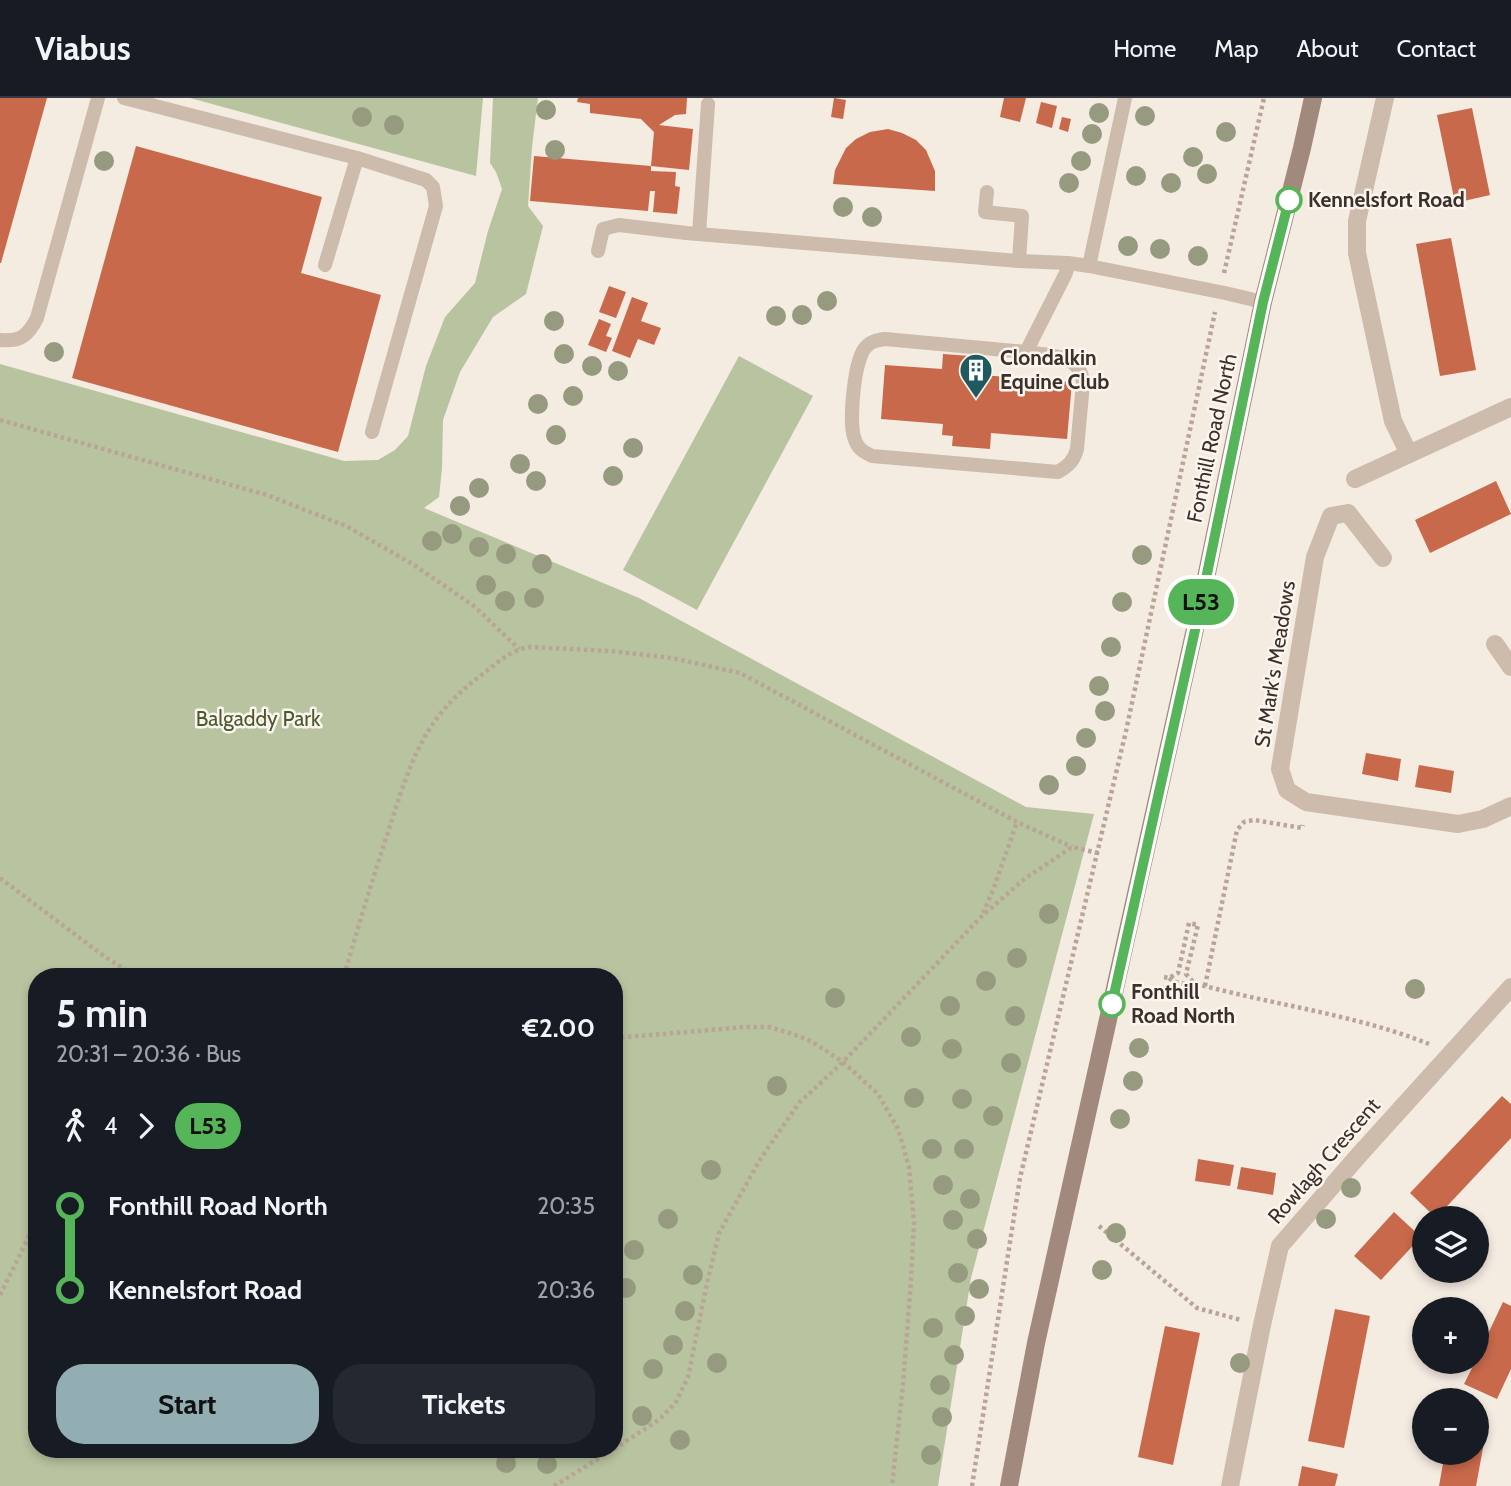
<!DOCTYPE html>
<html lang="en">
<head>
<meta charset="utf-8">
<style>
  body { margin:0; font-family:Cabin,sans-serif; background:#242831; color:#f1f3f6; height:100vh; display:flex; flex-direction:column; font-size:26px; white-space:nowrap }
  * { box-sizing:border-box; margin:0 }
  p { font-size:23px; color:#9ea1a6 }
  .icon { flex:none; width:38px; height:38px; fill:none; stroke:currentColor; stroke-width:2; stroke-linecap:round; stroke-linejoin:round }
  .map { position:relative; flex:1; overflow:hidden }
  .drawer { position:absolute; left:28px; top:870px; width:595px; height:490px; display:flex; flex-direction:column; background:#171b24; border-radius:28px; box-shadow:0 4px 10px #0003 }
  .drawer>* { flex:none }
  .badge { padding:0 14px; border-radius:23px; font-size:24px; line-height:46px }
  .fabs { position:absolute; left:1412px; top:1108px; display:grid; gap:14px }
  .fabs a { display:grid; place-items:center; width:77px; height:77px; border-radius:50%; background:#171b24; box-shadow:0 4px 10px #0003; font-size:35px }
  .map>.badge { position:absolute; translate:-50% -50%; box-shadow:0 0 0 4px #fff }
  .legs { display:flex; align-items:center; gap:10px; height:77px; padding:0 28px; font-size:23px }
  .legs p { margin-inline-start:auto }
  .summary { display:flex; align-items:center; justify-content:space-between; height:119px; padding:0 28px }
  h1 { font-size:38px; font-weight:700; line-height:52px }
  .button { display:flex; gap:14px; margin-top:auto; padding:14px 28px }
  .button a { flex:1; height:80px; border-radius:28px; background:#92aeb2; color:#111; font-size:28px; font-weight:700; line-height:80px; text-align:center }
  .button a+a { background:#242831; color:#f1f3f6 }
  ul { padding:0 28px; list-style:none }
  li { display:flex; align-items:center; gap:24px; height:84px; font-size:26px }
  li i { display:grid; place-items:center; width:10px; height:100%; margin:0 9px; background:currentColor }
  li i::after { content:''; width:18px; height:18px; margin:-9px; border:5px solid; border-radius:50%; background:#171b24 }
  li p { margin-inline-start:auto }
  li:first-child i { background:linear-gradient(#0000 50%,currentColor 0) }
  li:last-child i { background:linear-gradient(currentColor 50%,#0000 0) }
  header { display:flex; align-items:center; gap:42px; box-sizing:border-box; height:98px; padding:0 35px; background:#171b24; border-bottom:2px solid #363941 }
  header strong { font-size:33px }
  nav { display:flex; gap:38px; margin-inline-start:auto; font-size:24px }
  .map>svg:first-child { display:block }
  .green { fill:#b8c4a0; fill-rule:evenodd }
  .building { fill:#c8694b }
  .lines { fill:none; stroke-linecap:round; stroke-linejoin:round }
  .path { stroke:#b9a596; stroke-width:4.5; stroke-dasharray:3.5 3.5; stroke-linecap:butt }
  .service { stroke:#cdbbac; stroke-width:14 }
  .minor { stroke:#cdbbac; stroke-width:18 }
  .secondary { stroke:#a18a7d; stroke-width:18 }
  .tree { fill:#969b7f }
  .line-1-casing { stroke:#fff; stroke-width:16 }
  .line-1 { stroke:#56b559; stroke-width:10 }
  .stop-1-dot { fill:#fff; stroke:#56b559; stroke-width:3.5 }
  .labels { text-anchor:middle; stroke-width:5; stroke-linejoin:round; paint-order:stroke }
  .stop-label { font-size:21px; font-weight:bold; fill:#3b302b; stroke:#fbf5ee; text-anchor:start }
  .poi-label { font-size:21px; font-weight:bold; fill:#3b302b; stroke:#fbf5ee; text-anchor:start }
  .street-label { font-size:21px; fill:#3b302b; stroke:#fbf5ee }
  .park-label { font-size:21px; fill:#4a5a2e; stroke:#fbf5ee }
</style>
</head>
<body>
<header>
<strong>Viabus</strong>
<nav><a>Home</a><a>Map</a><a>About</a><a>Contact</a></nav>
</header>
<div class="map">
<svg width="1511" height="1388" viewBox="0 0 1511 1388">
  <rect width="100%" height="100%" fill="#f4ebe1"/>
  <g class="green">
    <polygon points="190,0 483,0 476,78"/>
    <path d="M493,0H538L532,49L528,108L543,128L526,196L493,219L460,274L443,322L442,370L439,399L424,410L639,500L1026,709L1094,716L971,1180L938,1388H0V266L344,363L378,362L395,352L408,338L426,268L445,219L475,185L488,133L502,91L496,74L490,65ZM614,878V1351H37V878Z"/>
    <polygon points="739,258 813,298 697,512 623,472"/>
  </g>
  <g class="building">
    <polygon points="0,0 47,0 1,165 0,165"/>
    <polygon points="578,0 687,0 686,16 675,17 659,27 693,31 689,72 651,68 654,34 641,21 590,15 590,6 577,4"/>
    <polygon points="834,0 846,2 843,21 831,19"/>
    <polygon points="1004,0 1026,0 1020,24 1000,19"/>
    <polygon points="1041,4 1057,8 1052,30 1036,25"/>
    <polygon points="1472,10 1490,97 1455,105 1437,17"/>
    <polygon points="1062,19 1071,21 1068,34 1059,31"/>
    <polygon points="888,31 902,35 916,42 926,52 935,73 935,93 833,86 835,72 846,50 856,41 870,34"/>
    <polygon points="136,48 322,99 301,175 381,197 338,354 72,280"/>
    <polygon points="534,58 651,68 651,73 676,74 675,88 680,89 677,116 653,114 655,93 650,93 648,113 530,103"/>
    <polygon points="1451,140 1476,272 1440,278 1416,146"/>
    <polygon points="609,188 626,194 616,220 599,214"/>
    <polygon points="632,199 648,205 641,223 661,230 654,247 638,241 630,260 612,253"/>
    <polygon points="599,221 611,226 606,238 612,240 606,254 588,247"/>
    <polygon points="943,256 983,259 981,277 1072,284 1067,341 991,335 990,351 952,348 953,338 942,337 943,326 881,321 885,267 942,271"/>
    <polygon points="1496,383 1511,416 1430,455 1415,422"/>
    <polygon points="1366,655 1401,661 1398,683 1362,676"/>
    <polygon points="1419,667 1454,673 1451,695 1415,689"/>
    <polygon points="1502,998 1511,1006 1511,1040 1436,1120 1410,1095"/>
    <polygon points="1198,1061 1234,1067 1230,1088 1195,1083"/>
    <polygon points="1241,1069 1276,1075 1273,1097 1237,1091"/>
    <polygon points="1394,1114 1421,1139 1381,1182 1354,1158"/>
    <polygon points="1503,1204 1511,1208 1511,1271 1497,1301 1464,1286 1475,1264 1477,1264 1477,1259"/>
    <polygon points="1335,1211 1370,1218 1344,1350 1308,1343"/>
    <polygon points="1165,1228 1200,1235 1173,1367 1138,1359"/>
    <polygon points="1477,1321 1488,1323 1476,1388 1439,1388 1445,1354 1477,1354"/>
    <polygon points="1302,1368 1338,1376 1335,1388 1298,1388"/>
  </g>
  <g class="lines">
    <g class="path">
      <polyline points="1224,175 1264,0"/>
      <polyline points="0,322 267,397 346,428 414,467 474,508 519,551"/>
      <polyline points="0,780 105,859 136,878"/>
      <polyline points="983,815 993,792 1017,724"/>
      <path d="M344,878C358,829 373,780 389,731C402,691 414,648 441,615C453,600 468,587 484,575C498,564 511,552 529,549L610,553L672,560L740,575L1017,724L1072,749"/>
      <path d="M1164,879L1169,880L1178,875L1189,825L1198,827L1186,876L1194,885C1272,907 1354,916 1429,946"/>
      <path d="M1169,880C1176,886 1184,886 1193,885"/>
      <polyline points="1205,888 1237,732 1244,724 1254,722 1302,730 1303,727"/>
      <polyline points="614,940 746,929 769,929 793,936 811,943 843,964 878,996 898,1031 909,1069 914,1124 911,1183 903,1286 892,1388"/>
      <polyline points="1099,1128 1197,1210 1241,1222"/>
      <polyline points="0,1197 37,1122"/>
      <polyline points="614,1351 660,1321 676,1304 688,1279 707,1185 719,1135 761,1060 799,1005 843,964 981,819 1023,782 1072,749 1098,755"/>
      <polyline points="554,1388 614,1351"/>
      <polyline points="972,1388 1020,1080 1126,633 1215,214"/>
    </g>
    <g class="service">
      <polyline points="124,0 357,60 426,82 433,89 436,108 372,334"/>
      <polyline points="987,94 985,114 1022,118 1019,163"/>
      <polyline points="699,136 708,6"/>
      <polyline points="598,153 603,131 619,127 686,135 1019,163 1068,165 1089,168 1225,195 1263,204"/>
      <polyline points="325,167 357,60"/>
      <polyline points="1089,168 1125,0"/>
      <path d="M0,242C20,244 28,238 37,220L98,0"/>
      <path d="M1026,254L885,241C878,242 871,243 866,249C854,260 849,323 854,339C857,350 862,353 872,358L1058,374C1068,368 1074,363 1077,351L1083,285C1081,255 1050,258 1026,254L1066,175L1068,165"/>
    </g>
    <g class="minor">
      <polyline points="1385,0 1357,123 1357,155 1393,323 1409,356"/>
      <polyline points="1355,381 1511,309"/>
      <polyline points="1383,460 1348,415 1331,418 1315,459 1280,671 1287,692 1306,704 1458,726 1483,721 1511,708"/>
      <polyline points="1495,546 1511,569"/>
      <polyline points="1230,1388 1262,1227 1280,1148 1359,1057 1511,889"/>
    </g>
    <polyline class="secondary" points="1009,1388 1036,1245 1201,504 1263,204 1302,50 1313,0"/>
  </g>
  <g class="tree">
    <circle cx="546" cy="12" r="10"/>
    <circle cx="1099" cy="15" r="10"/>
    <circle cx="1145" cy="18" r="10"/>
    <circle cx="362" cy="19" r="10"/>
    <circle cx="394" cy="27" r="10"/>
    <circle cx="1226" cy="34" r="10"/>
    <circle cx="1092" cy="36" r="10"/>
    <circle cx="555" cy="52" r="10"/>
    <circle cx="1193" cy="59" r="10"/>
    <circle cx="104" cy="63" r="10"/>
    <circle cx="1081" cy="63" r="10"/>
    <circle cx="1207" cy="76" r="10"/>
    <circle cx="1136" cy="78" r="10"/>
    <circle cx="1069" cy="85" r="10"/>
    <circle cx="1171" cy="85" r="10"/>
    <circle cx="843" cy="109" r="10"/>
    <circle cx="872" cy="119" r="10"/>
    <circle cx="1128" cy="148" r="10"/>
    <circle cx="1160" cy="151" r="10"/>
    <circle cx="1198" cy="158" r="10"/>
    <circle cx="827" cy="203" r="10"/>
    <circle cx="802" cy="217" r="10"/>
    <circle cx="776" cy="218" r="10"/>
    <circle cx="554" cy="223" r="10"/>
    <circle cx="54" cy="254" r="10"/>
    <circle cx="564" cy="256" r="10"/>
    <circle cx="592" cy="268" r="10"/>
    <circle cx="618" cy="273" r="10"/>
    <circle cx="573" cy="298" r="10"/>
    <circle cx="538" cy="306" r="10"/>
    <circle cx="556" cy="337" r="10"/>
    <circle cx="633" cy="350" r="10"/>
    <circle cx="520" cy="366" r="10"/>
    <circle cx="613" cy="378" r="10"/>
    <circle cx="536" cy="383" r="10"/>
    <circle cx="479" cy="390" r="10"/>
    <circle cx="460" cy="408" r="10"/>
    <circle cx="452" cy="436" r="10"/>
    <circle cx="432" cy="443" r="10"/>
    <circle cx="479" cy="449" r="10"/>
    <circle cx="506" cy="456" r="10"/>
    <circle cx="1142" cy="457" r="10"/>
    <circle cx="542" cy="466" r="10"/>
    <circle cx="486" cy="487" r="10"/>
    <circle cx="534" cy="500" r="10"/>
    <circle cx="505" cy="503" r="10"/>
    <circle cx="1122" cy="504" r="10"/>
    <circle cx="1111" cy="549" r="10"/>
    <circle cx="1099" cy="588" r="10"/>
    <circle cx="1105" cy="613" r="10"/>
    <circle cx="1086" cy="640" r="10"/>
    <circle cx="1076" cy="668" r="10"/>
    <circle cx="1049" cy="687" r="10"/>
    <circle cx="1049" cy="816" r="10"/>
    <circle cx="1017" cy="860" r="10"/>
    <circle cx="986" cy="883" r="10"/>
    <circle cx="1415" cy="891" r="10"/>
    <circle cx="835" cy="900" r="10"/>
    <circle cx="950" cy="908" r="10"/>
    <circle cx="1015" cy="918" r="10"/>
    <circle cx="911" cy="939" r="10"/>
    <circle cx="1139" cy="950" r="10"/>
    <circle cx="952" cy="951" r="10"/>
    <circle cx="1011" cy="965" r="10"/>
    <circle cx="1133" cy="983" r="10"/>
    <circle cx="777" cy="988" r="10"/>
    <circle cx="914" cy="1000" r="10"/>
    <circle cx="962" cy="1001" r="10"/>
    <circle cx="993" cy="1018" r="10"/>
    <circle cx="1120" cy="1021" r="10"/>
    <circle cx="932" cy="1051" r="10"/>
    <circle cx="964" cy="1051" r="10"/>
    <circle cx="711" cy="1072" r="10"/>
    <circle cx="943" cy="1087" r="10"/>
    <circle cx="1351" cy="1090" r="10"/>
    <circle cx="970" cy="1101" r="10"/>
    <circle cx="668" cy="1121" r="10"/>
    <circle cx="1326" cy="1121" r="10"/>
    <circle cx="953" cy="1122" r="10"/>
    <circle cx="1116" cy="1135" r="10"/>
    <circle cx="977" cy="1141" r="10"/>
    <circle cx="634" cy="1152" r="10"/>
    <circle cx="1102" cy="1172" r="10"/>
    <circle cx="958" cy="1175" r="10"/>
    <circle cx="693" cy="1177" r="10"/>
    <circle cx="626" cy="1190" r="10"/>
    <circle cx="979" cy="1191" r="10"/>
    <circle cx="685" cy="1213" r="10"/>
    <circle cx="965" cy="1218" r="10"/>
    <circle cx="933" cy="1230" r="10"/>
    <circle cx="673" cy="1247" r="10"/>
    <circle cx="954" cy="1257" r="10"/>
    <circle cx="717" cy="1265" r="10"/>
    <circle cx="1240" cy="1265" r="10"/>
    <circle cx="653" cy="1271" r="10"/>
    <circle cx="940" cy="1287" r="10"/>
    <circle cx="642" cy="1318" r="10"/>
    <circle cx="942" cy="1319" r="10"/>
    <circle cx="680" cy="1342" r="10"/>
    <circle cx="931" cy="1357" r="10"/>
    <circle cx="506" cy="1365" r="10"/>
    <circle cx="547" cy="1366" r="10"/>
  </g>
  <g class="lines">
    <defs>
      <polyline id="line-1" points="1112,906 1201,505 1263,204 1289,102"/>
    </defs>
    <use href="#line-1" class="line-1-casing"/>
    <use href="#line-1" class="line-1"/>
  </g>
  <defs>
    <symbol id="building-pin" viewBox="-11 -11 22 30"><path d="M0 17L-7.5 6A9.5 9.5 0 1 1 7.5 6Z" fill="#1f5a5e" stroke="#fbf5ee"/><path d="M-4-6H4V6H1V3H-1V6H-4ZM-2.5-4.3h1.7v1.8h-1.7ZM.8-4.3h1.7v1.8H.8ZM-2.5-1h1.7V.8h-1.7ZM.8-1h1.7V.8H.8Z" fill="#fff"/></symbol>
  </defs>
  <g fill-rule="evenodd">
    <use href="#building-pin" x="957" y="253" width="38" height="52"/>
  </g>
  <g class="stop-1-dot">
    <circle cx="1289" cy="102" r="12"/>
    <circle cx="1112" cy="906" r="12"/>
  </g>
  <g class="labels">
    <g class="stop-label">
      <text x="1308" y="109">Kennelsfort Road</text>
      <text x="1131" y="901">Fonthill<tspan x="1131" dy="24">Road North</tspan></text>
    </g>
    <g class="poi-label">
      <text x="1000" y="267">Clondalkin<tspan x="1000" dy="24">Equine Club</tspan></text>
    </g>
    <g class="street-label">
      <text transform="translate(1212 340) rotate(-78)" y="7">Fonthill Road North</text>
      <text transform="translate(1275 566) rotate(-81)" y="7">St Mark's Meadows</text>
      <text transform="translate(1324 1063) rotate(-49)" y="7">Rowlagh Crescent</text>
    </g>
    <g class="park-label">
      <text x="258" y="628">Balgaddy Park</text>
    </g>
  </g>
</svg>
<div class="fabs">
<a><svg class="icon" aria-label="layers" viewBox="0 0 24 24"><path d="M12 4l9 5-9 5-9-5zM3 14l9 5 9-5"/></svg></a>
<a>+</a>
<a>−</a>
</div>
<b class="badge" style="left:1201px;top:504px;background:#56b559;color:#111">L53</b>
<section class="drawer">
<div class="summary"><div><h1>5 min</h1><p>20:31 – 20:36 · Bus</p></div><b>€2.00</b></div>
<div class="legs"><svg class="icon" aria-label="walk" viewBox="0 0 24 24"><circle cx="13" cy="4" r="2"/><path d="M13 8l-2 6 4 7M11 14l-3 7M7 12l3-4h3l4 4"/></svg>4<svg class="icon" aria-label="forward" viewBox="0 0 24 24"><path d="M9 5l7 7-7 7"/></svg><b class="badge" style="background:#56b559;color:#111">L53</b></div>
<ul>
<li><i style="color:#56b559"></i><b>Fonthill Road North</b><p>20:35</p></li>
<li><i style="color:#56b559"></i><b>Kennelsfort Road</b><p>20:36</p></li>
</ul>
<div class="button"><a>Start</a><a>Tickets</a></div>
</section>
</div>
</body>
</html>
